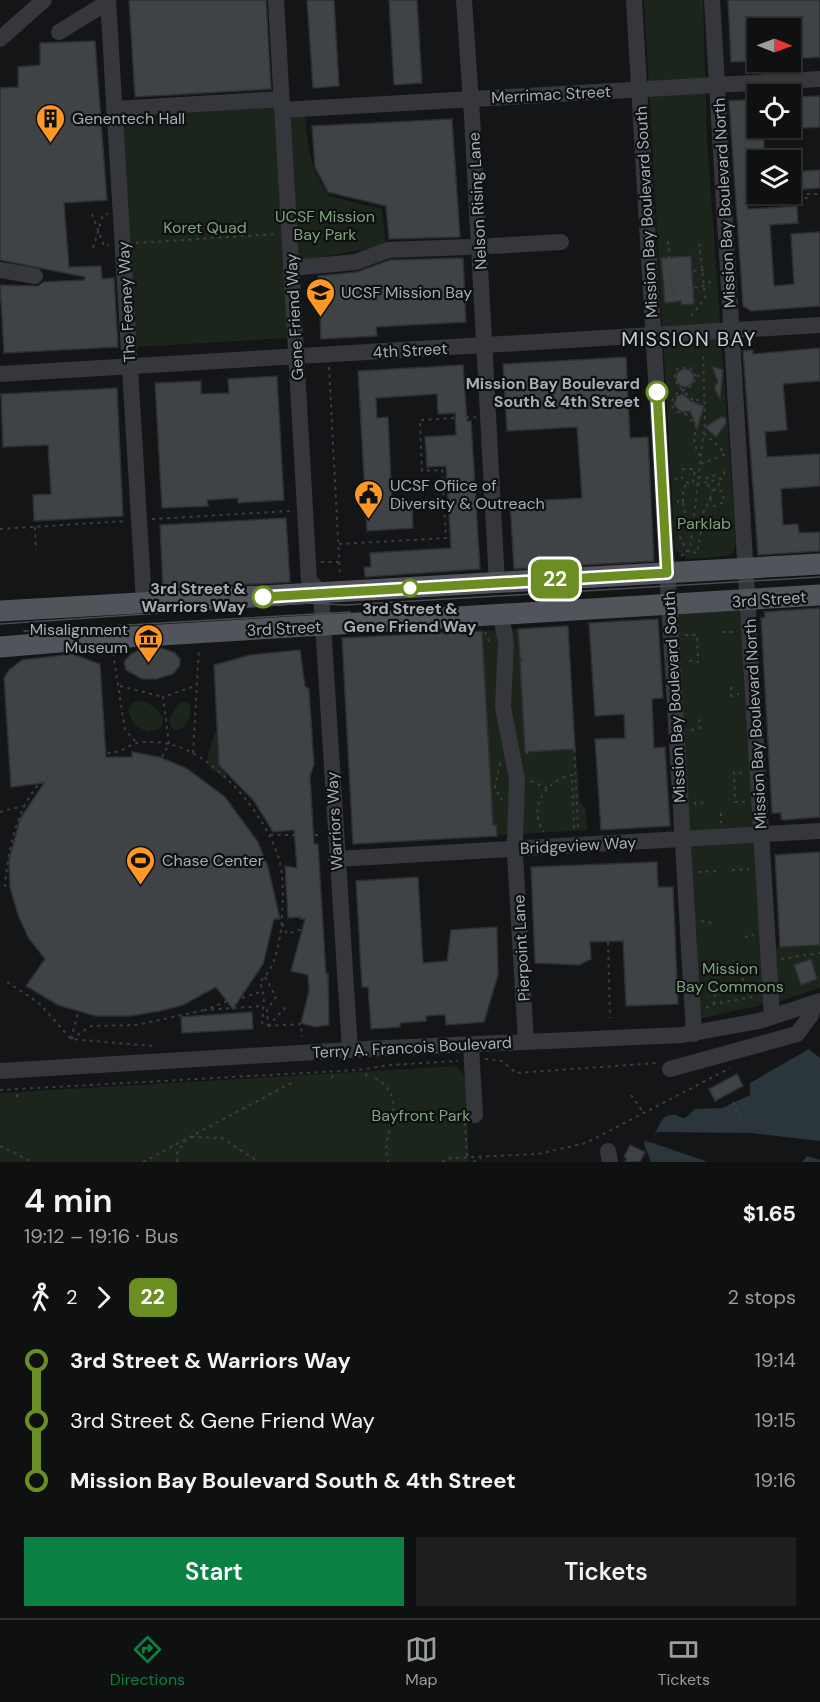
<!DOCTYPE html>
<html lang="en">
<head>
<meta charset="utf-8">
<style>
  body { margin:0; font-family:"DM Sans",sans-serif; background:#1d1e1e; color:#f1f3f6; height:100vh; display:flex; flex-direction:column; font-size:22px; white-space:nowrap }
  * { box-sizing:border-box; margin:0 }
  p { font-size:20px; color:#9b9d9f }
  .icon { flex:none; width:33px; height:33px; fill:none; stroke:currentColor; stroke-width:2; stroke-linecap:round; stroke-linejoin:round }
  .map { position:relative; height:1162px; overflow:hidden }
  .panel { display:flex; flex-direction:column; background:#0f1010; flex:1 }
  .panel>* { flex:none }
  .badge { padding:0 12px; border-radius:9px; font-size:21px; line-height:39px }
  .needle { width:39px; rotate:91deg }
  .fabs { position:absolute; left:747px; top:18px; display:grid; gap:12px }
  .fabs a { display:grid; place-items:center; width:54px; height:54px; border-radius:0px; background:#0f1010; box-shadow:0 2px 4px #0004,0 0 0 2px #2f3030; font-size:30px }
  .map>.badge { position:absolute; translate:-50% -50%; box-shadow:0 0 0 3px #fff }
  .legs { display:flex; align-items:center; gap:9px; height:66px; padding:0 24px; font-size:20px }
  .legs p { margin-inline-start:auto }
  .summary { display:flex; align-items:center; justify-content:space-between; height:102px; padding:0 24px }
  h1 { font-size:33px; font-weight:600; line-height:45px }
  .primary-button { display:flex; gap:12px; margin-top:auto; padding:12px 24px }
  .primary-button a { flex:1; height:69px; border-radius:0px; background:#0b8043; color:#fff; font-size:24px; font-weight:600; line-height:69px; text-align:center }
  .primary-button a+a { background:#1d1e1e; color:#f1f3f6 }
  ul { padding:0 24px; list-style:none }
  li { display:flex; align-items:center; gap:21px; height:60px; font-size:22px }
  li i { display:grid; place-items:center; width:9px; height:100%; margin:0 8px; background:currentColor }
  li i::after { content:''; width:15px; height:15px; margin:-8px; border:4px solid; border-radius:50%; background:#0f1010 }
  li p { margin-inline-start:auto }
  li:first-child i { background:linear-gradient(#0000 50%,currentColor 0) }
  li:last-child i { background:linear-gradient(currentColor 50%,#0000 0) }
  .menu { display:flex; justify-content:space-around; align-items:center; height:84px; border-top:2px solid #2f3030; background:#0f1010; font-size:16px; color:#9b9d9f }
  .menu a { display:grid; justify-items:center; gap:3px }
  .menu .selected { color:#0b8043 }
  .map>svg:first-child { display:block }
  .green { fill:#1c251c }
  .water { fill:#2a363b }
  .pier { fill:#141516 }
  .building { fill:#404346; stroke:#2e2f32; stroke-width:1.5 }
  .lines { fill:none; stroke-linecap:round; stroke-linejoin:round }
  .path { stroke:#3b3e43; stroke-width:2; stroke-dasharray:3 4.5; stroke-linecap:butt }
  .minor { stroke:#35373c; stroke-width:16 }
  .major { stroke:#51545b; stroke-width:21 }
  .tram { stroke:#484b51; stroke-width:1.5 }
  .line-1-casing { stroke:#fff; stroke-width:14 }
  .line-1 { stroke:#6b8e23; stroke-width:9 }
  .stop-1-dot { fill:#fff; stroke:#6b8e23; stroke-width:3 }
  .labels { text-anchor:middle; stroke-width:4.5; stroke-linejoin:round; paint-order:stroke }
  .street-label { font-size:16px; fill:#a5adb7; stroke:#0f1011 }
  .poi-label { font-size:16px; fill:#a5adb7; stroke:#0f1011; text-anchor:start }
  .park-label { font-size:16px; fill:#7ea47b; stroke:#0f1011 }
  .stop-label { font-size:16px; font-weight:bold; fill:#a5adb7; stroke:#0f1011; text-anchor:end }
  .quarter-label { font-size:20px; letter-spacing:1.5px; fill:#c6ccd3; stroke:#0f1011 }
</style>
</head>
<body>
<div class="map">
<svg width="820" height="1162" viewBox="0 0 820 1162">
  <rect width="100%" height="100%" fill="#141516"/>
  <g class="green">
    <polygon points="644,0 703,0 707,139 736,543 734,552 728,556 688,559 675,550"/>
    <polygon points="275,107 289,338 135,347 122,116"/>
    <path d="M305,115C308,147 310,169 329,196L382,209L386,246L297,261L289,116Z"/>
    <polygon points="742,607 765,1004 699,1019 675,611"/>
    <polygon points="518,629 524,729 574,726 580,802 586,810 587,830 497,835 496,825 493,825 482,631"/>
    <path d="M134,701C148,700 156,707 163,718L161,728L148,732L134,725L128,710Z"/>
    <path d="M182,701L189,703C193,714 189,723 180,730L173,729L169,724L170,716Z"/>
    <polygon points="222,727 226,780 209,767 208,754 215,732"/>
    <polygon points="820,945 820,988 777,1002 774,948"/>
    <polygon points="457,1066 466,1078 469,1162 0,1162 0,1093"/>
  </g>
  <path class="water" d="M809,1049L820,1058V1162H651L644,1144L645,1141L653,1143C657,1132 659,1112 676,1115C679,1116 681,1118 685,1118L695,1109L722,1108L750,1095V1083Z"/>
  <polygon class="pier" points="657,1132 751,1133 820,1141 820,1160 807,1156 802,1162 708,1162 653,1143"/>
  <g class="building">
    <polygon points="129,0 266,0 271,89 135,97"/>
    <polygon points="307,0 334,0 339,86 313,88"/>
    <polygon points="389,0 417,0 422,83 394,85"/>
    <polygon points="728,0 820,0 820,57 790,59 790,28 758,28 758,61 731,62"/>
    <polygon points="95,41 107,200 64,203 69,267 101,266 102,279 114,278 118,347 4,353 0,285 38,286 44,282 84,280 85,277 0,260 0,88 18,87 18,67 40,65 40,43"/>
    <polygon points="820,96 820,127 790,129 790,97"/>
    <polygon points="758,99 758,128 764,128 764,160 758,160 758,192 747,192 748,209 797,206 798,223 770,225 774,286 794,284 791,234 820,232 820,306 751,311 743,306 729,101"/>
    <polygon points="452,119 460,237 389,239 386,206 328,192 315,167 312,126"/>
    <polygon points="820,170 820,188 790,190 790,172"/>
    <polygon points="691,256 694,304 681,305 681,301 665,303 661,258"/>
    <polygon points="463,258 466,322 376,327 377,336 321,339 318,276 357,272 390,260"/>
    <polygon points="820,348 820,381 783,384 787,430 765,432 767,457 820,454 820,486 781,489 783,525 798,524 799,533 820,532 820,551 758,555 743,351 753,350 753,354"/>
    <polygon points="626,357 630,438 648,437 654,561 514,569 510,502 582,498 577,427 507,431 503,364"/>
    <polygon points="463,365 467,421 471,421 480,569 365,577 364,567 371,567 370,553 451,548 446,466 427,467 425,437 456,435 455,413 438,414 437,394 376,398 377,418 388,417 392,501 412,500 413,528 367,531 358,371"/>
    <polygon points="712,366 723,370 720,399 714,387 718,382"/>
    <circle cx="685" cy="378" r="9"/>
    <polygon points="277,376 284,500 238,503 238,498 207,500 208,506 162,508 155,383 201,381 201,394 229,393 228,379"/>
    <polygon points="117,388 123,516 34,521 33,495 51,494 48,445 3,447 1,394"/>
    <polygon points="683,394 692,402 704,406 697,429 690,411 681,412 674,405 677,396"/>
    <polygon points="721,417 726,418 726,424 716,437 705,427"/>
    <polygon points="286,518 290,582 163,589 160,525"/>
    <polygon points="820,608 820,817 784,820 781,819 781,813 772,813 761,618 765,617 764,612"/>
    <polygon points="658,619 663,698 652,699 654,748 665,747 670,826 601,830 595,739 625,738 624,714 595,716 589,623"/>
    <polygon points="568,626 575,749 525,752 520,661 522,660 520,659 518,629"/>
    <polygon points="482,631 493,825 496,825 497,836 353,844 342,638"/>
    <polygon points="161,648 175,653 180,659 180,665 173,674 156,679 142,679 126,670 124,662 131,654 141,649"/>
    <polygon points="300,650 305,686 309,689 314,765 310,776 314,844 318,844 326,974 328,973 329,1025 315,1027 301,1023 309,991 308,975 291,971 305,919 300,919 300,917 288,918 285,866 297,868 294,830 273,832 254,801 219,765 214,665 250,655"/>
    <polygon points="72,654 100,664 106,757 132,757 132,752 159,757 186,768 225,797 258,842 268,867 280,919 274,919 263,964 233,1009 216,987 183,1005 160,1011 130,1016 95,1016 58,1005 26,986 45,959 28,937 18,915 10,887 9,860 20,819 44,783 11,787 4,678 9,670 22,660"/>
    <polygon points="820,852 820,945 780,947 775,855"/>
    <polygon points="657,862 658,887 673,887 678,1004 626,1006 623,941 590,942 591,959 579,965 535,963 531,867"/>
    <polygon points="418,877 423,963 447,961 451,930 497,927 498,975 484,1022 446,1025 445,1015 437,1015 426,1016 426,1021 400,1023 400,1027 371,1029 368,987 362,987 356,881"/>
    <polygon points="811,959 817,979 801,985 794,965"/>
    <polygon points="252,1012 253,1029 182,1033 181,1017"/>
    <polygon points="737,1074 743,1086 715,1101 709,1089"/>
    <polygon points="630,1145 645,1152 640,1162 625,1162 627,1158 624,1157"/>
  </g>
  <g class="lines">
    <g class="path">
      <polyline points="737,202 807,198 806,194 820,194"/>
      <polyline points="92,214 104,246 109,245"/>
      <polyline points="668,241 673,302"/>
      <polyline points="136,243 277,234"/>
      <polyline points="93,248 103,215 108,214"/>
      <polyline points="671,273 704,270"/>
      <polyline points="672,289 701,287 714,280"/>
      <polyline points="691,316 705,298 699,239"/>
      <polyline points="329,367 340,577"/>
      <polyline points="693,400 679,387 674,378 677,369 690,367 696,376"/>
      <polyline points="672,401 676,394 693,385 696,376 704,376"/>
      <polyline points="672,406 675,411 686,414"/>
      <polyline points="704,433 724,452"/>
      <polyline points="700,456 694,444 696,426 686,414 693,408 693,400 704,400"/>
      <polyline points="701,464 726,454"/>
      <polyline points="682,469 697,469"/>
      <polyline points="698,477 707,478 715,475 722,480 715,490 706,484"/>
      <polyline points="675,480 680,476 688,483 693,483 695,469"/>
      <polyline points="697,484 721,479 725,471"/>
      <polyline points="710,499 713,489"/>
      <polyline points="678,500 678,503 683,503 686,517 681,519 680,537 687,551 697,553 701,532 699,528"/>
      <polyline points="683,502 683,489 688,483"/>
      <polyline points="703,513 710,499 714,506 724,502 723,493 717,488"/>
      <polyline points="152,519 290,511"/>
      <polyline points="35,527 36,550"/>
      <polyline points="0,529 126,521"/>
      <polyline points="339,544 446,538 442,470 422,471 420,420 476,417"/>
      <polyline points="681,556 690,550 705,422 703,352"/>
      <polyline points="321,562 340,562"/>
      <polyline points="485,632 491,646"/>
      <polyline points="722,632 736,632"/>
      <polyline points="685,635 697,635 698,662 686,660"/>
      <polyline points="113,653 125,730 137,743"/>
      <polyline points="120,686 163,697"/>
      <polyline points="731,687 731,696 739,694"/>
      <polyline points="691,730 700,728 699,717"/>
      <polyline points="193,753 199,648"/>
      <path d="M527,754L528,735H544L554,741L569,738L574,745L578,828H574L572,775C545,780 527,809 544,832"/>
      <polyline points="162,757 169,744 163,697 195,686"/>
      <polyline points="500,763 495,788 502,800"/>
      <polyline points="531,781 547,788"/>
      <polyline points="695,802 695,804 708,803"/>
      <polyline points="745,802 735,802 734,772 745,773"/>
      <polyline points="0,812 23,806"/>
      <polyline points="721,813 721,823"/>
      <polyline points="270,835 322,835"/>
      <polyline points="732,870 749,869"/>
      <polyline points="698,872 716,871"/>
      <path d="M5,887C9,834 25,770 85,756C95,754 106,754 116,752C124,750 130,745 137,743C145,741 161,742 169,744C216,754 266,815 279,859C284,878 283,899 282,918C281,936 276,970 260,981L264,997L262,1026"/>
      <polyline points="701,921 713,923"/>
      <polyline points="282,924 287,934 315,925 315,934"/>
      <polyline points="745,937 754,935"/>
      <polyline points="608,942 610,1018"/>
      <polyline points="781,959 820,953"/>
      <polyline points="265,977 276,997 267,1010 268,1026"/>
      <polyline points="7,982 39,1003 71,1039 152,1046"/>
      <polyline points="242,998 263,991"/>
      <polyline points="227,1001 205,1010 262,1006"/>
      <polyline points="714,1004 716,976 740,971 749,997"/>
      <polyline points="706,1008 714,1004 757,996"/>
      <polyline points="268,1026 301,1024 302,1037"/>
      <polyline points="268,1026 288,1005"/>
      <polyline points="71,1039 91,1026 137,1025 205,1010"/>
      <polyline points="71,1039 78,1013"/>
      <polyline points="485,1059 502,1061 516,1073 657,1063"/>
      <polyline points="366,1073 367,1078"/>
      <polyline points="332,1075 333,1080"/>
      <path d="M375,1078C413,1101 379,1129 388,1162"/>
      <polyline points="0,1090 358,1070 390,1065 458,1061"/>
      <polyline points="17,1094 17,1097"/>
      <polyline points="631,1095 643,1112"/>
      <polyline points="733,1102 740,1120"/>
      <polyline points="465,1123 467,1157"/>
      <polyline points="191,1137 222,1138 259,1162"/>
      <polyline points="0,1146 33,1162"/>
      <polyline points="143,1162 291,1083"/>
      <polyline points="177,1162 177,1153 186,1140"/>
      <polyline points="442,1162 451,1158 538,1154 586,1143 730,1068"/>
      <polyline points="473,1162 481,1158"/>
    </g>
    <g class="minor">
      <polyline points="108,0 144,603"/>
      <polyline points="276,0 309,580 321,593 350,1050"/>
      <polyline points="464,0 472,117 497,583"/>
      <polyline points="634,0 694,1034"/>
      <polyline points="712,0 772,1017"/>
      <polyline points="59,32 108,2"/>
      <polyline points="0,39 44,0"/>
      <polyline points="114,109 281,99"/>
      <polyline points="282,110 820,79"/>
      <polyline points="491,246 561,242"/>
      <polyline points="291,268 356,262 388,250 468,247"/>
      <polyline points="0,270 35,276"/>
      <polyline points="0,374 820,325"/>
      <polyline points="501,615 506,643 503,707 517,779 515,842"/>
      <polyline points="515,854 526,1042"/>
      <polyline points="336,859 820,831"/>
      <polyline points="471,1045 475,1115"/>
      <polyline points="670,1069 797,1034 811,1015 814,1003"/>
      <polyline points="0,1071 365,1049 682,1035 759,1021 820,1001"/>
      <polyline points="608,1151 610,1162"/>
    </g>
    <g class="major">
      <polyline points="0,611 820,564"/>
      <polyline points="0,647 95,639 820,595"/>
    </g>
    <g class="tram">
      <polyline points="0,624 307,603 345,605 820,577"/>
      <polyline points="24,631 350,612"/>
    </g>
  </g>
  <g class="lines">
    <defs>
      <polyline id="line-1" points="263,597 667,573 657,392"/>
    </defs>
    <use href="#line-1" class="line-1-casing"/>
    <use href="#line-1" class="line-1"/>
  </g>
  <defs>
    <symbol id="building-pin" viewBox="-11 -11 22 30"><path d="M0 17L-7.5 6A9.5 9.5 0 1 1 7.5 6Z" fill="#fd9826" stroke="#0f1011"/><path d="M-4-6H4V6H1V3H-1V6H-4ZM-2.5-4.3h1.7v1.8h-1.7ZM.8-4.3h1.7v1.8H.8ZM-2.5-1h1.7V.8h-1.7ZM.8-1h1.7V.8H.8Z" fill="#111"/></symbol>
    <symbol id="university-pin" viewBox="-11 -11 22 30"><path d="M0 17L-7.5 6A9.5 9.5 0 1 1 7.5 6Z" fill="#fd9826" stroke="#0f1011"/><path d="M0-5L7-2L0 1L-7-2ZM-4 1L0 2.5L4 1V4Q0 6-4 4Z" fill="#111"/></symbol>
    <symbol id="civic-pin" viewBox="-11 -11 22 30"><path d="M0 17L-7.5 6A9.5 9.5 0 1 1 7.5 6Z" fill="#fd9826" stroke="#0f1011"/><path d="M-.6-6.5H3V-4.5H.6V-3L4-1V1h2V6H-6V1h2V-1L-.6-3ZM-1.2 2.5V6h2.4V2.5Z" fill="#111"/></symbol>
    <symbol id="museum-pin" viewBox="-11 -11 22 30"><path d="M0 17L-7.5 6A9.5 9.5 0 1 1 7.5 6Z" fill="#fd9826" stroke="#0f1011"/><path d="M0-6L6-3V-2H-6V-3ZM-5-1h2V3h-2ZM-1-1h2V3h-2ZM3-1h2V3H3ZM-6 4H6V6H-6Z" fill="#111"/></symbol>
    <symbol id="stadium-pin" viewBox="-11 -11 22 30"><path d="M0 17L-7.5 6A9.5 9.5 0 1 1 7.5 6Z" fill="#fd9826" stroke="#0f1011"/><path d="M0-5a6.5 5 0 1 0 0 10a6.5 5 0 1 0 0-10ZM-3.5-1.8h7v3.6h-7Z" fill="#111"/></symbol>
  </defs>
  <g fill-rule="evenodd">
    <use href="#building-pin" x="34" y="102" width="33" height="45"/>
    <use href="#university-pin" x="304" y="276" width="33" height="45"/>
    <use href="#civic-pin" x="352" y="478" width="33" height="45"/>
    <use href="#museum-pin" x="132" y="622" width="33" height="45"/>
    <use href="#stadium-pin" x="124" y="844" width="33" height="45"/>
  </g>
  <g class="stop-1-dot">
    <circle cx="657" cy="392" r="10"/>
    <circle cx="410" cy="588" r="8"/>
    <circle cx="263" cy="597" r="10"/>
  </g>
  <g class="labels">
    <g class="street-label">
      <text transform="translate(551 94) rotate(-3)" y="6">Merrimac Street</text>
      <text transform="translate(477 201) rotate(-93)" y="6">Nelson Rising Lane</text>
      <text transform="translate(724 203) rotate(-93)" y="6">Mission Bay Boulevard North</text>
      <text transform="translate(646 212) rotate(-93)" y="6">Mission Bay Boulevard South</text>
      <text transform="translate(126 302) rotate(-93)" y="6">The Feeney Way</text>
      <text transform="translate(294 317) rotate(-93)" y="6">Gene Friend Way</text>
      <text transform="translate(410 350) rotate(-3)" y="6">4th Street</text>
      <text transform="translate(769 599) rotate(-4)" y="6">3rd Street</text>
      <text transform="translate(284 628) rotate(-3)" y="6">3rd Street</text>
      <text transform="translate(674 697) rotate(-93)" y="6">Mission Bay Boulevard South</text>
      <text transform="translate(755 724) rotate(-93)" y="6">Mission Bay Boulevard North</text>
      <text transform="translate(334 821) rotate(-93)" y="6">Warriors Way</text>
      <text transform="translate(578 845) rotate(-3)" y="6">Bridgeview Way</text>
      <text transform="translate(521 948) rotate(-93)" y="6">Pierpoint Lane</text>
      <text transform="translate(412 1047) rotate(-3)" y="6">Terry A. Francois Boulevard</text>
    </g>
    <g class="poi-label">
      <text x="72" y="124">Genentech Hall</text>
      <text x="341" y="298">UCSF Mission Bay</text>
      <text x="390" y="491">UCSF Ofiice of<tspan x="390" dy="18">Diversity &amp; Outreach</tspan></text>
      <text x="128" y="635" text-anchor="end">Misalignment<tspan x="128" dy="18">Museum</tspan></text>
      <text x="162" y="866">Chase Center</text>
    </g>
    <g class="park-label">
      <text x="325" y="222">UCSF Mission<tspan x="325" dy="18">Bay Park</tspan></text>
      <text x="205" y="233">Koret Quad</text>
      <text x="704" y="529">Parklab</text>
      <text x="730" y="974">Mission<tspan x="730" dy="18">Bay Commons</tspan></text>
      <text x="421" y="1121">Bayfront Park</text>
    </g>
    <g class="stop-label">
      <text x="640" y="389">Mission Bay Boulevard<tspan x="640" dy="18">South &amp; 4th Street</tspan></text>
      <text x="246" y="594">3rd Street &amp;<tspan x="246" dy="18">Warriors Way</tspan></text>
      <text x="410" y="614" text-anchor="middle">3rd Street &amp;<tspan x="410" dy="18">Gene Friend Way</tspan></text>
    </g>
    <g class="quarter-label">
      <text x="689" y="346">MISSION BAY</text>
    </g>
  </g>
</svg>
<div class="fabs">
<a><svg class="needle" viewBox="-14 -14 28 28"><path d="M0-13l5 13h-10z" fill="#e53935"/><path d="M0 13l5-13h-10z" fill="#9b9d9f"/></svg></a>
<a><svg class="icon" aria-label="locate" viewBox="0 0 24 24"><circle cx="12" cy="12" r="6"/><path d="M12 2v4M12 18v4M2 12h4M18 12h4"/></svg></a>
<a><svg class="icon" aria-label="layers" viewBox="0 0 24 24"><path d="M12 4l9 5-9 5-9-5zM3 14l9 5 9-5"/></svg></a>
</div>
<b class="badge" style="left:555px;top:579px;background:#6b8e23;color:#fff">22</b>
</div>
<section class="panel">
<div class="summary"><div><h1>4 min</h1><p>19:12 – 19:16 · Bus</p></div><b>$1.65</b></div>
<div class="legs"><svg class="icon" aria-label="walk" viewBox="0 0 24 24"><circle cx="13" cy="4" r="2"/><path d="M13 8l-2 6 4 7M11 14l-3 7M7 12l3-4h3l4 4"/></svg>2<svg class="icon" aria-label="forward" viewBox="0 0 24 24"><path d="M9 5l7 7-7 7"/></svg><b class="badge" style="background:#6b8e23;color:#fff">22</b><p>2 stops</p></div>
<ul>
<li><i style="color:#6b8e23"></i><b>3rd Street &amp; Warriors Way</b><p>19:14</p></li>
<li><i style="color:#6b8e23"></i><span>3rd Street &amp; Gene Friend Way</span><p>19:15</p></li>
<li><i style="color:#6b8e23"></i><b>Mission Bay Boulevard South &amp; 4th Street</b><p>19:16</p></li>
</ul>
<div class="primary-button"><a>Start</a><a>Tickets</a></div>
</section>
<nav class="menu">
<a class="selected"><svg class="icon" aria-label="directions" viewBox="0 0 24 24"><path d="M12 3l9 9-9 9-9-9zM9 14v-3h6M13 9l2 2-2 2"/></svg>Directions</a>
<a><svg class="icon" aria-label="map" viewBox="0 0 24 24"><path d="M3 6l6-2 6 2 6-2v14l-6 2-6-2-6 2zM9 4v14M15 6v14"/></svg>Map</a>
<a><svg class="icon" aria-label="tickets" viewBox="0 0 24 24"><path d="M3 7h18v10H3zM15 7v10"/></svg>Tickets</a>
</nav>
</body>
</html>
